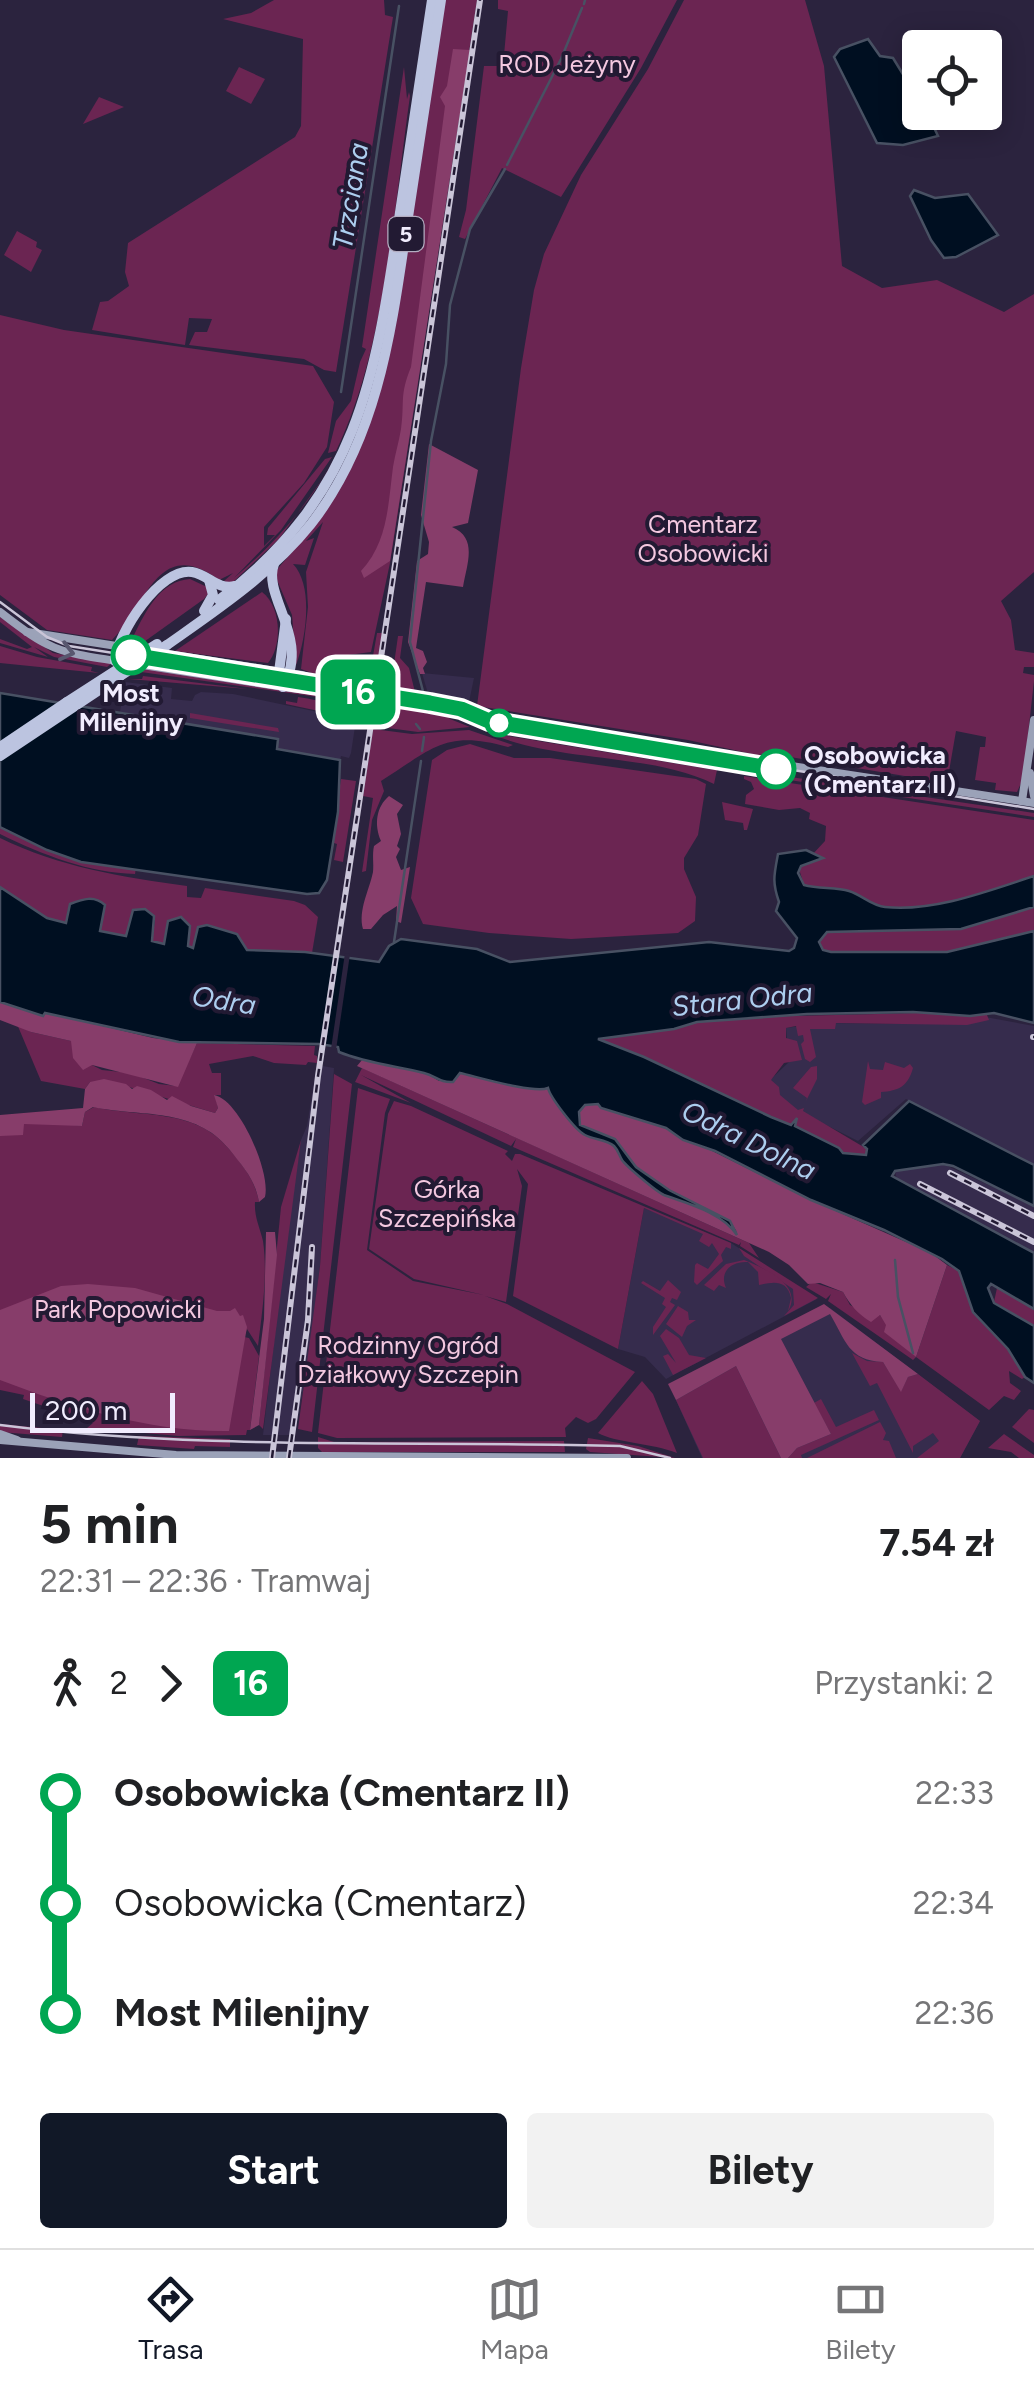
<!DOCTYPE html>
<html lang="pl">
<head>
<meta charset="utf-8">
<style>
  body { margin:0; font-family:Figtree,sans-serif; background:#f2f2f2; color:#202124; height:100vh; display:flex; flex-direction:column; font-size:38px; white-space:nowrap }
  * { box-sizing:border-box; margin:0 }
  p { font-size:32px; color:#757577 }
  .icon { flex:none; width:55px; height:55px; fill:none; stroke:currentColor; stroke-width:2; stroke-linecap:round; stroke-linejoin:round }
  .map { position:relative; height:1458px; overflow:hidden }
  .panel { display:flex; flex-direction:column; background:#fff; flex:1 }
  .panel>* { flex:none }
  .badge { padding:0 20px; border-radius:15px; font-size:35px; line-height:65px }
  .tools { position:absolute; left:902px; top:30px; display:grid; gap:20px }
  .tools a { display:grid; place-items:center; width:100px; height:100px; border-radius:10px; background:#fff; box-shadow:0 5px 25px #0003; font-size:50px }
  .scale { position:absolute; left:30px; bottom:25px; width:145px; box-sizing:border-box; padding-left:10px; border:5px solid #f1ecfe; border-top:0; font-size:28px; line-height:35px; white-space:nowrap; color:#f1ecfe; -webkit-text-stroke:8px #221a33; paint-order:stroke }
  .map>.badge { position:absolute; translate:-50% -50%; box-shadow:0 0 0 5px #fff }
  .legs { display:flex; align-items:center; gap:15px; height:110px; padding:0 40px; font-size:32px }
  .legs p { margin-inline-start:auto }
  .head { display:flex; align-items:center; justify-content:space-between; height:170px; padding:0 40px }
  h1 { font-size:55px; font-weight:700; line-height:75px }
  .primary-button { display:flex; gap:20px; margin-top:auto; padding:20px 40px }
  .primary-button a { flex:1; height:115px; border-radius:10px; background:#111827; color:#fff; font-size:40px; font-weight:700; line-height:115px; text-align:center }
  .primary-button a+a { background:#f2f2f2; color:#202124 }
  ul { padding:0 40px; list-style:none }
  li { display:flex; align-items:center; gap:35px; height:110px; font-size:38px }
  li i { display:grid; place-items:center; width:15px; height:100%; margin:0 12px; background:currentColor }
  li i::after { content:''; width:25px; height:25px; margin:-12px; border:8px solid; border-radius:50%; background:#fff }
  li p { margin-inline-start:auto }
  li:first-child i { background:linear-gradient(#0000 50%,currentColor 0) }
  li:last-child i { background:linear-gradient(currentColor 50%,#0000 0) }
  .tabs { display:flex; justify-content:space-around; align-items:center; height:140px; border-top:2px solid #e0e0e0; background:#fff; font-size:28px; color:#757577 }
  .tabs a { display:grid; justify-items:center; gap:5px }
  .tabs .active { color:#111827 }
  .map>svg:first-child { display:block }
  .built { fill:#362c4d }
  .green { fill:#6b2552 }
  .forest { fill:#873d6a }
  .water { fill:#000f21; stroke:#485163; stroke-width:2.5 }
  .pier { fill:#2b233e }
  .lines { fill:none; stroke-linecap:round; stroke-linejoin:round }
  .stream { stroke:#485163; stroke-width:2.5 }
  .secondary { stroke:#9ba2b8; stroke-width:8 }
  .primary { stroke:#bcc4e0; stroke-width:10 }
  .tram { stroke:#cac5d8; stroke-width:2.5 }
  .rail-casing { stroke:#cac5d8; stroke-width:6 }
  .rail { stroke:#221a33; stroke-width:2.5; stroke-dasharray:8; stroke-linecap:butt }
  .primary-bridge { stroke:#bcc4e0; stroke-width:10 }
  .oneway { stroke:#58576f }
  .line-1-casing { stroke:#fff; stroke-width:22 }
  .line-1 { stroke:#00a651; stroke-width:15 }
  .stop-1-dot { fill:#fff; stroke:#00a651; stroke-width:5 }
  .labels { text-anchor:middle; stroke-width:8; stroke-linejoin:round; paint-order:stroke }
  .shield { fill:#221a33; stroke:#b3adc1; stroke-width:2.5 }
  .shield-label { font-size:22px; font-weight:bold; fill:#f1ecfe }
  .park-label { font-size:25px; fill:#f4c8e0; stroke:#221a33 }
  .stop-label { font-size:25px; font-weight:bold; fill:#f1ecfe; stroke:#221a33 }
  .water-label { font-size:28px; font-style:italic; fill:#adceef; stroke:#221a33 }
</style>
</head>
<body>
<div class="map">
<svg width="1034" height="1458" viewBox="0 0 1034 1458">
  <rect width="100%" height="100%" fill="#2b233e"/>
  <g class="built">
    <polygon points="422,673 474,678 469,702 429,697"/>
    <polygon points="125,682 172,688 171,699 192,701 195,695 201,692 233,694 356,720 351,753 349,758 341,756 340,760 276,749 278,739 120,712"/>
    <polygon points="980,1016 1034,1026 1034,1164 906,1099 858,1141 796,1110 771,1089 770,1080 789,1062 786,1028 822,1023 906,1024"/>
    <polygon points="317,1065 334,1068 320,1266 309,1356 295,1435 263,1435 285,1249 301,1140 307,1126"/>
    <polygon points="943,1164 1034,1206 1034,1253 897,1180 895,1171"/>
    <polygon points="644,1208 731,1243 817,1299 666,1379 645,1357 618,1349"/>
    <polygon points="830,1308 980,1421 960,1458 702,1458 671,1389"/>
  </g>
  <g class="green">
    <polygon points="274,0 384,0 385,15 393,17 336,372 324,370 304,359 189,345 195,332 207,332 212,319 189,318 185,345 92,330 100,302 108,301 129,286 125,272 128,243 295,137 301,126 303,39 223,19 251,13"/>
    <path d="M444,0H477L390,563L371,652L348,655L331,680L301,669L308,607L306,572L323,522L306,541L314,538L305,565L293,564C314,586 306,639 296,665L292,615L274,573L310,531L337,493L373,412Z"/>
    <polygon points="498,0 677,0 641,68 561,197 502,168 465,239 459,237 466,210 484,66 503,66 508,11 498,9"/>
    <polygon points="684,0 805,0 824,66 842,266 882,288 937,280 1004,312 1034,294 1034,572 1001,601 1011,620 1015,650 1034,653 1034,667 1024,667 1023,673 1034,675 1034,681 1023,779 1017,792 995,790 996,783 975,780 980,747 985,747 986,737 956,731 947,783 772,754 757,755 688,740 477,706 521,368 534,290 544,254 581,175 648,69"/>
    <polygon points="239,67 265,79 251,104 226,91"/>
    <path d="M404,67L407,99L409,92L410,96C394,208 385,350 336,451L328,453L336,421L351,401L360,362L366,349L362,347Z"/>
    <polygon points="99,97 124,107 83,124"/>
    <polygon points="17,231 37,242 36,247 42,250 31,272 4,255"/>
    <path d="M0,315L64,330L313,366L334,402L327,447L304,483L264,527V546L275,535H267L268,528L325,459L332,457L281,530L234,578C279,540 319,494 344,440C357,413 365,382 375,353L340,455L279,539L231,584L224,581L233,573L219,580C157,534 146,608 112,640L47,630L0,595Z"/>
    <path d="M190,579L207,587L208,594L204,599L141,644H136L134,635C146,611 160,581 190,579Z"/>
    <path d="M262,592C281,606 283,645 268,663L175,651Z"/>
    <polygon points="0,617 53,653 112,663 107,667 54,657 34,647 48,657 0,643 0,639 27,649 32,647 0,622"/>
    <polygon points="377,633 382,633 373,690 336,681 349,658 373,656"/>
    <polygon points="398,636 403,636 400,658 409,668 416,696 390,692"/>
    <polygon points="0,646 37,657 92,667 91,671 99,673 0,663"/>
    <polygon points="147,668 366,699 363,707 371,710 369,725 325,698 141,672"/>
    <polygon points="143,676 248,689 129,679 142,679"/>
    <path d="M298,697C324,700 346,709 365,726L364,729L355,728L356,719L286,704V701L297,703Z"/>
    <polygon points="392,703 447,714 450,719 470,727 418,732 373,726 386,725"/>
    <polygon points="190,713 278,728 279,732 190,718"/>
    <path d="M373,729L412,734L469,730L513,745L508,747C445,729 432,749 381,781L384,791L372,820L366,871L362,872L373,798L363,796Z"/>
    <path d="M489,733L715,770H717L714,784C648,752 558,763 489,733Z"/>
    <polygon points="524,733 766,772 765,777 523,736"/>
    <polygon points="470,744 514,758 550,758 696,779 706,784 698,835 684,858 684,869 696,897 695,921 678,933 571,939 489,933 423,924 411,898 432,760 447,750"/>
    <polygon points="777,775 1034,813 1034,817 776,778"/>
    <path d="M744,776L1034,820V876C987,892 935,912 885,907C872,906 862,895 849,891C836,887 819,889 804,885L799,869L825,841L826,826L809,819L810,813L800,808L779,810L745,804L746,795L754,789L751,782L744,779Z"/>
    <polygon points="341,779 356,781 343,862 334,860 337,844 334,843 326,874"/>
    <polygon points="722,802 753,809 747,830 744,830 743,823 725,820"/>
    <path d="M0,827C52,853 78,861 136,868L135,874C89,873 43,855 0,834Z"/>
    <path d="M0,838C60,867 121,877 187,886V897L201,898L205,888L294,901L305,905L318,917L312,953L246,950C233,935 219,922 198,927L194,948L188,947L190,926L181,917L168,920L164,944L152,941L155,920L133,910L126,937L100,932L105,905L97,900L68,909L66,923L49,919L0,887Z"/>
    <polygon points="1034,907 1034,931 947,952 831,952 823,950 819,942 827,932 961,929"/>
    <polygon points="919,1013 987,1015 989,1020 967,1025 836,1023 835,1029 810,1029 816,1057 810,1062 805,1059 801,1044 804,1041 803,1035 798,1036 796,1026 786,1028 786,1038 797,1041 802,1060 784,1063 771,1080 779,1087 780,1095 798,1110 804,1108 803,1111 867,1149 865,1155 843,1153 839,1148 794,1126 796,1119 791,1125 771,1117 644,1057 598,1039 674,1029 697,1022 753,1017"/>
    <polygon points="17,1024 31,1032 71,1041 92,1065 102,1070 131,1073 159,1084 177,1086 197,1043 315,1046 314,1055 317,1056 317,1063 308,1062 306,1065 274,1063 253,1056 209,1064 212,1073 221,1073 221,1095 215,1095 218,1108 215,1113 129,1087 90,1082 85,1089 41,1081"/>
    <path d="M868,1061L870,1069L883,1070L885,1062L904,1068L910,1064L913,1068C908,1086 899,1091 881,1092V1098L865,1105L862,1102Z"/>
    <polygon points="817,1066 817,1079 806,1101 807,1098 793,1088 811,1067"/>
    <polygon points="362,1068 749,1243 759,1258 740,1246 741,1242 739,1245 513,1147 516,1139 511,1146 361,1075 411,1103 355,1082"/>
    <polygon points="334,1074 352,1084 312,1432 298,1429 320,1266"/>
    <polygon points="358,1088 390,1099 385,1113 367,1250 413,1281 484,1295 414,1279 369,1249 388,1114 394,1101 411,1106 508,1151 505,1154 512,1161 515,1154 520,1154 731,1243 731,1249 726,1247 721,1255 723,1261 697,1285 694,1282 695,1265 697,1263 708,1269 719,1254 712,1243 709,1247 699,1241 703,1234 644,1208 618,1349 513,1296 528,1184 517,1169 522,1186 506,1302 485,1296 507,1304 635,1372 596,1419 588,1423 576,1417 565,1428 566,1437 337,1438 318,1433"/>
    <path d="M94,1107C140,1118 195,1107 229,1149C243,1166 255,1180 259,1202H255C254,1217 260,1228 263,1241C268,1275 262,1313 258,1346L247,1329L244,1337L249,1338L259,1356L250,1430H247L246,1435L179,1436L87,1428L93,1423L23,1399L24,1395L0,1390V1116L82,1126L85,1112Z"/>
    <polygon points="301,1140 263,1429 259,1425 281,1207"/>
    <polygon points="739,1248 818,1298 784,1316 794,1305 793,1289 744,1256"/>
    <path d="M744,1260C764,1268 804,1285 788,1311L791,1298C787,1279 773,1282 759,1285L758,1272L748,1262C731,1261 719,1272 726,1288L719,1285L714,1291L704,1285L726,1264Z"/>
    <polygon points="947,1265 959,1271 973,1312 1008,1349 1025,1377 1022,1379 1009,1371 1010,1383 1021,1391 1014,1400 1004,1396 989,1410 916,1357 913,1360 828,1301 831,1294 826,1299 806,1287 812,1282 843,1292 850,1305 875,1317 880,1315 900,1343 916,1357"/>
    <polygon points="668,1280 681,1292 677,1300 672,1298 670,1302 675,1305 653,1335 653,1327 666,1307 662,1304 665,1298 641,1283 643,1281 660,1291"/>
    <polygon points="997,1288 1034,1309 1034,1326 994,1302"/>
    <polygon points="678,1306 688,1312 689,1320 696,1320 687,1326 682,1337 666,1324"/>
    <polygon points="666,1329 679,1338 689,1355 706,1358 673,1375 663,1356 668,1354 676,1363 660,1336"/>
    <polygon points="852,1353 867,1361 883,1362 901,1391 908,1377 918,1374 980,1421 960,1458 917,1458 939,1441 933,1433 913,1446 913,1453 877,1383 870,1386"/>
    <polygon points="736,1366 781,1458 703,1458 676,1400"/>
    <path d="M642,1381L653,1394L677,1453C652,1443 616,1443 598,1433Z"/>
    <polygon points="821,1399 836,1427 874,1410 879,1420 801,1455 802,1458 788,1458 797,1448 831,1434 814,1403"/>
    <polygon points="1029,1409 1034,1410 1034,1443 1012,1427"/>
    <polygon points="880,1422 886,1433 883,1440 889,1441 896,1458 807,1458"/>
    <polygon points="0,1424 63,1430 62,1437 0,1432"/>
    <polygon points="1004,1434 1034,1455 1034,1458 1019,1458 1011,1452 988,1448"/>
    <polygon points="139,1436 230,1439 230,1447 195,1446 194,1449 137,1445"/>
    <polygon points="318,1437 334,1442 564,1441 565,1452 322,1452 318,1448"/>
    <polygon points="588,1438 638,1446 675,1458 590,1452 586,1449"/>
  </g>
  <g class="forest">
    <path d="M453,49L470,50L390,561L364,578L361,571C388,542 388,505 393,467C395,454 399,442 401,429C405,402 399,396 411,367L445,106L440,97L447,86Z"/>
    <path d="M429,444L478,470L468,523L452,527C478,538 467,563 463,587L426,582L416,648L423,651L427,662L423,668L425,674H420L408,642L417,561L428,554L429,542L421,515Z"/>
    <path d="M389,796L403,805L397,814L401,834L397,846L400,849L396,857L401,870L410,867L401,923L396,921L397,906L383,915L371,929H363C358,910 369,891 373,872C374,864 372,855 374,846L381,841C374,825 376,807 389,796Z"/>
    <polygon points="0,1002 42,1016 44,1012 153,1038 197,1043 178,1087 92,1065 83,1070 73,1058 71,1041 31,1032 0,1020"/>
    <path d="M362,1060L426,1073L439,1081L455,1080L460,1073C478,1077 534,1094 547,1088C551,1098 573,1129 583,1134C592,1139 604,1139 612,1145C619,1150 620,1158 625,1164C633,1173 646,1181 656,1187C682,1204 715,1210 737,1232L730,1221L669,1190L636,1167L615,1139L580,1125L579,1110L585,1105L598,1104L666,1128L811,1200L931,1253L947,1265L916,1357L884,1332L886,1325L880,1315L871,1322C858,1314 850,1305 843,1292L820,1283L808,1284L789,1265L769,1252L357,1066Z"/>
    <path d="M104,1079L126,1084L132,1089L137,1086L151,1090L167,1100L172,1096L191,1106L215,1113L218,1108L214,1095C239,1099 271,1172 265,1197L259,1202C255,1179 243,1167 229,1149C195,1107 140,1117 93,1107L85,1112L82,1126L24,1124L23,1135L0,1136V1115L83,1108L85,1089L90,1082Z"/>
    <polygon points="266,1232 275,1232 277,1255 259,1425 250,1430 264,1319"/>
    <path d="M88,1284L135,1288L217,1311H230L235,1308L240,1316L243,1315L247,1327L229,1431C150,1432 73,1408 0,1380V1310L61,1286Z"/>
    <path d="M824,1304L918,1374L908,1377L901,1392L883,1362C848,1360 846,1341 830,1314L781,1339L831,1434L797,1448L788,1458H781L736,1366L676,1400L668,1384Z"/>
  </g>
  <g class="water">
    <polygon points="868,39 880,56 893,58 920,102 920,112 927,113 938,136 903,145 877,143 834,57 840,49"/>
    <polygon points="914,190 935,198 968,194 998,235 956,257 944,258 931,240 910,196"/>
    <polygon points="0,693 278,739 277,749 340,760 338,812 327,880 319,893 307,894 81,862 47,850 0,827"/>
    <path d="M806,850L823,858L801,866L798,873L804,885C819,889 836,887 849,891C862,895 872,906 885,907C934,912 988,891 1034,876V907L961,929L827,932L819,942L823,950L831,952H947L1034,931V1023L994,1013L970,1016L913,1012L807,1014L697,1022L674,1029L598,1039L644,1057L771,1117L791,1125L797,1118L795,1126L839,1148L843,1153L866,1155L867,1149L863,1145L909,1101L1034,1165V1206L953,1166L943,1164L895,1171L892,1176L1034,1253V1309L991,1284L988,1288L994,1303L1034,1326V1383L1025,1377L1008,1349L973,1312L959,1271L942,1259L884,1230L811,1200L715,1151L683,1140L666,1128L601,1108L598,1104L585,1105L579,1112L580,1125L615,1139L636,1167L669,1190L730,1221L737,1235C722,1212 686,1203 664,1195C657,1192 627,1167 622,1160C619,1155 618,1150 614,1146C606,1139 594,1140 585,1135C575,1130 550,1097 548,1088C534,1094 478,1077 460,1073L453,1082C440,1083 436,1076 424,1073C395,1066 366,1063 339,1052L338,1047L320,1044L179,1042L45,1013L43,1016L0,1002V887L47,918L66,923L70,904C83,899 94,895 105,905L100,931L126,936L133,910L145,909L154,916L152,941L164,944L168,921L181,917L190,926L188,946L193,948L198,927L207,925L237,934L247,950L305,952L379,962L389,946L401,939L477,949L510,962L709,942L789,951L794,948L797,938L776,911L779,902C772,882 774,875 778,854Z"/>
  </g>
  <g class="pier">
    <polygon points="335,951 339,952 325,1049 320,1048"/>
    <polygon points="345,953 350,954 336,1050 331,1049"/>
  </g>
  <g class="lines">
    <g class="stream">
      <polyline points="584,4 585,0"/>
      <polyline points="507,165 561,59 582,8"/>
      <polyline points="341,392 399,6"/>
      <polyline points="424,695 410,642 431,441 446,364 450,305 470,229 505,169"/>
      <polyline points="416,724 420,729"/>
      <polyline points="422,751 424,737"/>
      <polyline points="394,942 421,761"/>
      <polyline points="895,1260 898,1297 913,1353"/>
    </g>
    <g class="secondary">
      <path d="M0,612C49,650 56,652 117,661"/>
      <polyline points="27,632 302,675 347,691"/>
      <polyline points="136,664 290,688 427,704 608,738 1034,803"/>
      <polyline points="1030,773 1034,796"/>
      <polyline points="1022,801 1034,720"/>
      <polyline points="0,1434 17,1440"/>
      <polyline points="0,1440 176,1455 627,1458"/>
    </g>
    <g class="primary">
      <path d="M274,564C262,597 311,638 283,687"/>
      <path d="M219,600C358,495 375,380 399,219C410,146 421,73 432,0"/>
      <polyline points="204,611 213,595 209,580"/>
      <path d="M167,645C218,609 271,574 311,524C380,435 392,325 408,217C419,145 430,72 441,0"/>
      <path d="M115,661C117,634 160,567 192,572C209,575 217,590 235,586"/>
      <polyline points="283,687 279,672 286,619"/>
      <polyline points="0,747 67,702"/>
      <polyline points="0,756 120,676"/>
    </g>
    <g class="tram">
      <polyline points="0,602 47,637 69,646 430,703 461,709 489,721 1034,809"/>
      <path d="M0,1425C206,1451 413,1440 620,1446L670,1458"/>
    </g>
    <defs>
      <g id="rail">
        <polyline points="1033,1037 1034,1037"/>
        <polyline points="950,1173 1034,1216"/>
        <polyline points="920,1184 1034,1242"/>
        <polyline points="272,1458 318,1076 480,0"/>
        <polyline points="289,1458 308,1320 312,1247"/>
      </g>
    </defs>
    <use href="#rail" class="rail-casing"/>
    <use href="#rail" class="rail"/>
    <g class="primary-bridge">
      <polyline points="120,676 167,645"/>
      <polyline points="67,702 157,644"/>
    </g>
  </g>
  <defs><path id="oneway-chevron" d="M-2-3.5L2.5 0L-2 3.5" fill="none" stroke-width="1.6" stroke-linecap="round" stroke-linejoin="round" transform="scale(2.5)"/></defs>
  <use class="oneway" href="#oneway-chevron" transform="translate(67 652) rotate(14)"/>
  <g class="lines">
    <defs>
      <polyline id="line-1" points="131,655 430,703 461,709 489,721 776,769"/>
    </defs>
    <use href="#line-1" class="line-1-casing"/>
    <use href="#line-1" class="line-1"/>
  </g>
  <g class="stop-1-dot">
    <circle cx="131" cy="655" r="18"/>
    <circle cx="499" cy="723" r="12"/>
    <circle cx="776" cy="769" r="18"/>
  </g>
  <g class="labels">
    <rect class="shield" x="388.5" y="217" width="35" height="34" rx="8"/>
    <g class="shield-label">
      <text x="406" y="242">5</text>
    </g>
    <g class="park-label">
      <text x="567" y="73">ROD Jeżyny</text>
      <text x="703" y="533">Cmentarz<tspan x="703" dy="29">Osobowicki</tspan></text>
      <text x="447" y="1198">Górka<tspan x="447" dy="29">Szczepińska</tspan></text>
      <text x="118" y="1318">Park Popowicki</text>
      <text x="408" y="1354">Rodzinny Ogród<tspan x="408" dy="29">Działkowy Szczepin</tspan></text>
    </g>
    <g class="stop-label">
      <text x="131" y="702">Most<tspan x="131" dy="29">Milenijny</tspan></text>
      <text x="804" y="764" text-anchor="start">Osobowicka<tspan x="804" dy="29">(Cmentarz II)</tspan></text>
    </g>
    <g class="water-label">
      <text transform="translate(350 196) rotate(-81)" y="10">Trzciana</text>
      <text transform="translate(742 999) rotate(-6)" y="10">Stara Odra</text>
      <text transform="translate(224 1000) rotate(9)" y="10">Odra</text>
      <text transform="translate(749 1140) rotate(26)" y="10">Odra Dolna</text>
    </g>
  </g>
</svg>
<div class="tools">
<a><svg class="icon" aria-label="locate" viewBox="0 0 24 24"><circle cx="12" cy="12" r="6"/><path d="M12 2v4M12 18v4M2 12h4M18 12h4"/></svg></a>
</div>
<div class="scale">200 m</div>
<b class="badge" style="left:358px;top:692px;background:#00a651;color:#fff">16</b>
</div>
<section class="panel">
<div class="head"><div><h1>5 min</h1><p>22:31 – 22:36 · Tramwaj</p></div><b>7.54 zł</b></div>
<div class="legs"><svg class="icon" aria-label="walk" viewBox="0 0 24 24"><circle cx="13" cy="4" r="2"/><path d="M13 8l-2 6 4 7M11 14l-3 7M7 12l3-4h3l4 4"/></svg>2<svg class="icon" aria-label="forward" viewBox="0 0 24 24"><path d="M9 5l7 7-7 7"/></svg><b class="badge" style="background:#00a651;color:#fff">16</b><p>Przystanki: 2</p></div>
<ul>
<li><i style="color:#00a651"></i><b>Osobowicka (Cmentarz II)</b><p>22:33</p></li>
<li><i style="color:#00a651"></i><span>Osobowicka (Cmentarz)</span><p>22:34</p></li>
<li><i style="color:#00a651"></i><b>Most Milenijny</b><p>22:36</p></li>
</ul>
<div class="primary-button"><a>Start</a><a>Bilety</a></div>
</section>
<nav class="tabs">
<a class="active"><svg class="icon" aria-label="directions" viewBox="0 0 24 24"><path d="M12 3l9 9-9 9-9-9zM9 14v-3h6M13 9l2 2-2 2"/></svg>Trasa</a>
<a><svg class="icon" aria-label="map" viewBox="0 0 24 24"><path d="M3 6l6-2 6 2 6-2v14l-6 2-6-2-6 2zM9 4v14M15 6v14"/></svg>Mapa</a>
<a><svg class="icon" aria-label="tickets" viewBox="0 0 24 24"><path d="M3 7h18v10H3zM15 7v10"/></svg>Bilety</a>
</nav>
</body>
</html>
